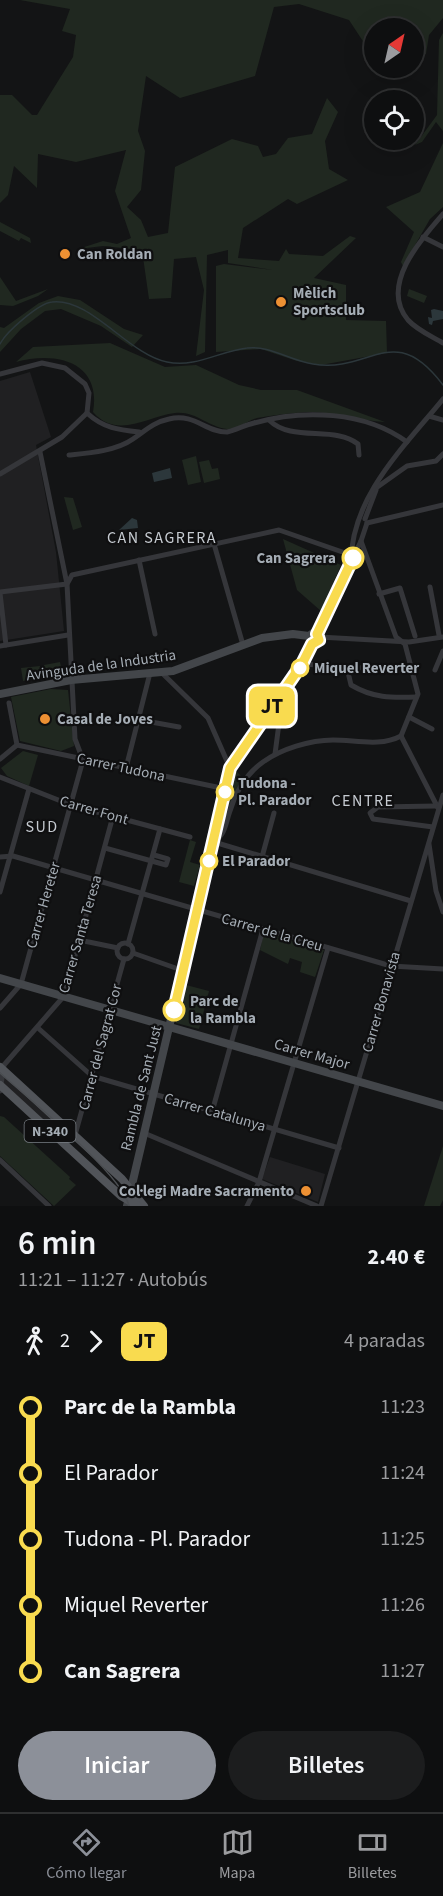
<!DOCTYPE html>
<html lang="es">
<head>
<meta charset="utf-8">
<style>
  body { margin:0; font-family:"Source Sans 3",sans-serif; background:#1c1d1e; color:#f1f3f6; height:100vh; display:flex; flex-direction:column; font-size:22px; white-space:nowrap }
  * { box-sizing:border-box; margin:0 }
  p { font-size:20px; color:#9b9c9f }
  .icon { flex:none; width:33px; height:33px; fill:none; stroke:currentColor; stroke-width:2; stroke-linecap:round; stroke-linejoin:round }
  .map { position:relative; height:1206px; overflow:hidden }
  .panel { display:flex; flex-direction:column; background:#0e0f10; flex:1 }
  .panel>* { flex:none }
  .badge { padding:0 12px; border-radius:9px; font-size:21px; line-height:39px }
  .needle { width:39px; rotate:34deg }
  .tools { position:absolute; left:364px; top:18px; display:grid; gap:12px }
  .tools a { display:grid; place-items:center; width:60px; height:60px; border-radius:50%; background:#0e0f10; box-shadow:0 6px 24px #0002,0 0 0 2px #2e2f30; font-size:30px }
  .map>.badge { position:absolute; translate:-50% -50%; box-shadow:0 0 0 3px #fff }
  .legs { display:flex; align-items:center; gap:9px; height:66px; padding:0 18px; font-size:20px }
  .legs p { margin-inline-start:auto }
  .summary { display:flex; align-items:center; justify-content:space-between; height:102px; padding:0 18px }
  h1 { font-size:33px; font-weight:600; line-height:45px }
  .action { display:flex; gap:12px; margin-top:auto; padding:12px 18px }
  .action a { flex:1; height:69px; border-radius:36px; background:#8c9099; color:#fff; font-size:24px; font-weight:600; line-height:69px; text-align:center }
  .action a+a { background:#1c1d1e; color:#f1f3f6 }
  ul { padding:0 18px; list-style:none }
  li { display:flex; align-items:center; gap:21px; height:66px; font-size:22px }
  li i { display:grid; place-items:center; width:9px; height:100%; margin:0 8px; background:currentColor }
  li i::after { content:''; width:15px; height:15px; margin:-8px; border:4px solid; border-radius:50%; background:#0e0f10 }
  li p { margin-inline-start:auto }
  li:first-child i { background:linear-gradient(#0000 50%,currentColor 0) }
  li:last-child i { background:linear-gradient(currentColor 50%,#0000 0) }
  .dock { display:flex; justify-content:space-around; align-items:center; height:84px; border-top:2px solid #2e2f30; background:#0e0f10; font-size:16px; color:#9b9c9f }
  .dock a { display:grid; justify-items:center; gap:3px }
  .dock .selected { color:#8c9099 }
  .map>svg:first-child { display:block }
  .built { fill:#202022 }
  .green { fill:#202820 }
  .water { fill:#2c373b }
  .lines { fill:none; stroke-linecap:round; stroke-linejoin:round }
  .stream { stroke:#2c373b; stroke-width:1.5 }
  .street { stroke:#35363a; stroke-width:5 }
  .secondary { stroke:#43464a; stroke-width:8 }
  .primary { stroke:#515459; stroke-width:8 }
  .tram { stroke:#4c4f53; stroke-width:1.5 }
  .line-1-casing { stroke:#fff; stroke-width:14 }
  .line-1 { stroke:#f9db4f; stroke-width:9 }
  .poi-dot { fill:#ed9033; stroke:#0f0f10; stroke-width:2 }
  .stop-1-dot { fill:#fff; stroke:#f9db4f; stroke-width:3 }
  .labels { text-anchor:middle; stroke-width:4.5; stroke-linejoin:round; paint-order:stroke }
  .shield { fill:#0f0f10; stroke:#787e84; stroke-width:1.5 }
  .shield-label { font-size:14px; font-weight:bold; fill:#a5adb5 }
  .poi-label { font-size:15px; font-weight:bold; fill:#a5adb5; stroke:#0f0f10; text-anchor:start }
  .stop-label { font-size:15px; font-weight:bold; fill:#a5adb5; stroke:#0f0f10; text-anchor:start }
  .street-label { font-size:15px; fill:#a5adb5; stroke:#0f0f10 }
  .neighbourhood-label { font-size:16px; letter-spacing:1.5px; fill:#c6cbd1; stroke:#0f0f10 }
</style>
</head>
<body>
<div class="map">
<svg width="443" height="1206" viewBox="0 0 443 1206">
  <rect width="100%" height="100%" fill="#131415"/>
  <g class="built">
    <polygon points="30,372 51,437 36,445 56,552 64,631 0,641 0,381"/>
    <polygon points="4,1074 64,1129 59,1135 3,1084"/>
    <polygon points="270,1157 325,1174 318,1202 262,1179"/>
  </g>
  <g class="green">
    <polygon points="20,0 443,0 443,18 429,35 426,54 414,54 414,28 375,28 375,49 370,52 349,20 299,4 274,7 255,76 180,98 146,76 138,131 145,151 141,190 127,207 141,220 148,237 168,233 175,167 232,139 258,146 263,157 276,154 288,138 312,134 327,98 338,112 325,141 329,169 348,180 297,204 288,199 243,228 238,258 279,261 286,249 289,254 323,256 350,236 356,238 314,278 346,285 346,320 386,321 387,353 321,365 297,361 261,349 216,352 216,266 224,264 273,270 228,263 228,250 207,255 205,352 196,356 204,290 196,257 174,259 171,298 149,299 142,250 103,246 78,249 103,241 117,244 131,238 115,191 126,150 76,162 38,154 37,188 14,166 8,195 0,203 0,95 12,95 32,115 37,115 73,57 76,35 62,31 70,9"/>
    <polygon points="443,33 443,131 436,122 422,142 415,145 437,115 439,40"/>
    <polygon points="443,143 443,207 430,219 403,266 401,262 414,232 386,207 420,192"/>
    <polygon points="0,222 30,238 31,243 21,238 19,241 0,231"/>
    <polygon points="0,277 16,301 48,289 38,296 13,306 0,305"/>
    <polygon points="409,289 427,296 424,303 407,296"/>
    <polygon points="58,296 80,300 124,329 143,335 132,347 101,326 61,309 45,311 21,329 0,352 0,327 4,328 39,303"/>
    <path d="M110,343L165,367L196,365L239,385L261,390H297L385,422C359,421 334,411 307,412C291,413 274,415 257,418C247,421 237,430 227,429C208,427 196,411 175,413C148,416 117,440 93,412C102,361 55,351 16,362L33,347Z"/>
    <polygon points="196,456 201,482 188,485 182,460"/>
    <polygon points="209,460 212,469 218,468 220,479 204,483 199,462"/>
    <polygon points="64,497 73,498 82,527 73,530"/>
    <polygon points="283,539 341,565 321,611 297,590"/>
    <polygon points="60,662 62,672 46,674 44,665"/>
    <polygon points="40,666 41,678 23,681 21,668"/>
    <polygon points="51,689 68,690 74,746 61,751 20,741 11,697"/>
    <polygon points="23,751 38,755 29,786 7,776 1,768"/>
    <polygon points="233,768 243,778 228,809 223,809"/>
    <polygon points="190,840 196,842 190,862 200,865 194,886 179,882"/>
    <polygon points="264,932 324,950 315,977 300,972 302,962 290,958 288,964 260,950"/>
    <polygon points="186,985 209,991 199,1029 176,1023"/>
    <polygon points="0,1116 4,1117 70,1177 69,1179 76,1185 54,1206 0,1156"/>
    <polygon points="443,1146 443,1200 440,1206 424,1206"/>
  </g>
  <g class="water">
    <polygon points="434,309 443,311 443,319 433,321 432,325 429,324 428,317 432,318 431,310"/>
    <polygon points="170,468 172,478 154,482 152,473"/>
    <polygon points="132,518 137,520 138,528 119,530"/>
  </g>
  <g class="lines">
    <path class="stream" d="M0,344C6,332 39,303 52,302C90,297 129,355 167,362C196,368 220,351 247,348C269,345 291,361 313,364C371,374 393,319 443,385"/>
    <g class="street">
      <path d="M443,214C421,239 379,286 408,320C417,330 431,336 443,343"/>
      <polyline points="423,237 443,247"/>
      <polyline points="0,374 42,363 65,368 85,384 89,393 87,413"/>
      <path d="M87,413C103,428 119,430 139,432"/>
      <polyline points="429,416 443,420"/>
      <path d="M269,420C292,443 334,425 358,444L359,455"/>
      <polyline points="40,452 67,584 75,739 83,760"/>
      <path d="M69,455C89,453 116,451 133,439C145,431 154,422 169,419C195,413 205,432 227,432C236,430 245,425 254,423C303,409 365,411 407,442"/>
      <polyline points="0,474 62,437 87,413"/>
      <polyline points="376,488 407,466 436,461 443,454"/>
      <polyline points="365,519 376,490"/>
      <polyline points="367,523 443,505"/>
      <polyline points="214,544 243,645"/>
      <polyline points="139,560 155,634"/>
      <path d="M351,561C352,496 404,447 443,399"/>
      <polyline points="430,587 439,635"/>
      <polyline points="0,592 67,584 72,575 279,530 351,555"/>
      <polyline points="0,593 6,645"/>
      <polyline points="379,594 400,588 415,636"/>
      <polyline points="317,634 361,541 367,523"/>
      <polyline points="319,637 409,642 443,637"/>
      <polyline points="0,646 68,635"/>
      <polyline points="302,664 410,671"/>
      <path d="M347,668L351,685C373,698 391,698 416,697"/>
      <polyline points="435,670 443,651"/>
      <polyline points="161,672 208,718 230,768"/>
      <polyline points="9,703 17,745"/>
      <polyline points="409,717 432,729"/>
      <polyline points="140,720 179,727"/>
      <polyline points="401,736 438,808"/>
      <polyline points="17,745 226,789"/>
      <polyline points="275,754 283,693"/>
      <polyline points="0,759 17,745"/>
      <polyline points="126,768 150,673"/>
      <polyline points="0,777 71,805 190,837"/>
      <polyline points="433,827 373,819 370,813 378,807 436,806"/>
      <path d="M214,842C226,833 225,825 230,811C236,791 246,774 263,762C281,749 310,740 333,740C356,740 380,747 401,736L418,694L405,644L396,637L361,541"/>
      <polyline points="214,842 411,901"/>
      <polyline points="429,844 436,891 443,912"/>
      <polyline points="105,848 166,865 168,859 154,855"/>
      <polyline points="0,857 13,856 391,966 443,969"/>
      <polyline points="262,857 274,813"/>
      <polyline points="0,892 29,789"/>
      <polyline points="79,940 118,948"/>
      <circle cx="125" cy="951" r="8"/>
      <polyline points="128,944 160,829"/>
      <polyline points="133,953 184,971"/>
      <polyline points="0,1008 21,984 83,760"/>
      <polyline points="38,1028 92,1076 339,1148"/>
      <polyline points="0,1091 4,1065 64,996 113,816"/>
      <polyline points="212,1112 263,929"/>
      <polyline points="144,1133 317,1206"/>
      <polyline points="75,1135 124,959"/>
      <polyline points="0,1160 49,1206"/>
      <polyline points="247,1206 259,1182 328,948"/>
      <polyline points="321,1206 443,795"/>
    </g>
    <g class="secondary">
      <polyline points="309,636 313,633 319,637 318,642 312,643"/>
      <polyline points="0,694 71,680 173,671 262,638 293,634 309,636"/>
      <polyline points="0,978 443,1106"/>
      <polyline points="127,1206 230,768 302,664 312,643"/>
    </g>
    <g class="primary">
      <polyline points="0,1067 122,1179 144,1206"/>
      <polyline points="0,1085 121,1196 138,1206"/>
    </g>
    <path class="tram" d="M0,1073C28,1098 122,1174 129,1206"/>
  </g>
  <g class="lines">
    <defs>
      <polyline id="line-1" points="174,1010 230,768 302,664 312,644 319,640 317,634 353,558"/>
    </defs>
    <use href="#line-1" class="line-1-casing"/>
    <use href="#line-1" class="line-1"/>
  </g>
  <g class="poi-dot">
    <circle cx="65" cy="254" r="6"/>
    <circle cx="281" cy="302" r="6"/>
    <circle cx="45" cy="719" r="6"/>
    <circle cx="306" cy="1191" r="6"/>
  </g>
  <g class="stop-1-dot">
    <circle cx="353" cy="558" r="10"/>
    <circle cx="300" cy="668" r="8"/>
    <circle cx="225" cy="792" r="8"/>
    <circle cx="209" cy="861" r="8"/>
    <circle cx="174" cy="1010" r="10"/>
  </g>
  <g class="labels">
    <rect class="shield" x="24.5" y="1120" width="51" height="22" rx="4.5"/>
    <g class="shield-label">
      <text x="50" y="1136">N-340</text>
    </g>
    <g class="poi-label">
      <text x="77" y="259">Can Roldan</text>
      <text x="293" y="298">Mèlich<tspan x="293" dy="17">Sportsclub</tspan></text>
      <text x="57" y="724">Casal de Joves</text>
      <text x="294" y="1196" text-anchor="end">Col·legi Madre Sacramento</text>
    </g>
    <g class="stop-label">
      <text x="336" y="563" text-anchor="end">Can Sagrera</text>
      <text x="314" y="673">Miquel Reverter</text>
      <text x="238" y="788">Tudona -<tspan x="238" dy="17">Pl. Parador</tspan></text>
      <text x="222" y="866">El Parador</text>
      <text x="190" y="1006">Parc de<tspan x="190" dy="17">la Rambla</tspan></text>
    </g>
    <g class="street-label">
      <text transform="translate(101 665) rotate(-8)" y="5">Avinguda de la Industria</text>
      <text transform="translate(121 767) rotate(12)" y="5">Carrer Tudona</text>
      <text transform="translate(94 810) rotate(16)" y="5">Carrer Font</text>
      <text transform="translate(43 905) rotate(-74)" y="5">Carrer Hereter</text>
      <text transform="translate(272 932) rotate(16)" y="5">Carrer de la Creu</text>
      <text transform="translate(80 934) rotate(-74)" y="5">Carrer Santa Teresa</text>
      <text transform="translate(381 1002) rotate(-74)" y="5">Carrer Bonavista</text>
      <text transform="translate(100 1047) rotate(-75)" y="5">Carrer del Sagrat Cor</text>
      <text transform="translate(312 1054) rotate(16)" y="5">Carrer Major</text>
      <text transform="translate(141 1088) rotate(-76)" y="5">Rambla de Sant Just</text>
      <text transform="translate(215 1112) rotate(16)" y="5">Carrer Catalunya</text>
    </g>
    <g class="neighbourhood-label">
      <text x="162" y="543">CAN SAGRERA</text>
      <text x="363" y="806">CENTRE</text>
      <text x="42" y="832">SUD</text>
    </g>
  </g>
</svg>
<div class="tools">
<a><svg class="needle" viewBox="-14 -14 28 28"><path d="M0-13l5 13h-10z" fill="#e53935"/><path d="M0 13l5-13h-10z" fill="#9b9c9f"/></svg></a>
<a><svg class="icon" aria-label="locate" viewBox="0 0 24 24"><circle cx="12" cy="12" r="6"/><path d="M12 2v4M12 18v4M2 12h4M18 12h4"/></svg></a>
</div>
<b class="badge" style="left:272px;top:706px;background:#f9db4f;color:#111">JT</b>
</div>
<section class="panel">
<div class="summary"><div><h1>6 min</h1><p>11:21 – 11:27 · Autobús</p></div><b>2.40 €</b></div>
<div class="legs"><svg class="icon" aria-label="walk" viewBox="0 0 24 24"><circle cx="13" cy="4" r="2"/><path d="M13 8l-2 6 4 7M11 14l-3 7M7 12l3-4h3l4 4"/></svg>2<svg class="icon" aria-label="forward" viewBox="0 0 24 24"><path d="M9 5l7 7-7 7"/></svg><b class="badge" style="background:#f9db4f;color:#111">JT</b><p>4 paradas</p></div>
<ul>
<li><i style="color:#f9db4f"></i><b>Parc de la Rambla</b><p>11:23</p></li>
<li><i style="color:#f9db4f"></i><span>El Parador</span><p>11:24</p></li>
<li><i style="color:#f9db4f"></i><span>Tudona - Pl. Parador</span><p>11:25</p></li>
<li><i style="color:#f9db4f"></i><span>Miquel Reverter</span><p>11:26</p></li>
<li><i style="color:#f9db4f"></i><b>Can Sagrera</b><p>11:27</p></li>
</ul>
<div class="action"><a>Iniciar</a><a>Billetes</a></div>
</section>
<nav class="dock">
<a class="selected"><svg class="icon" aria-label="directions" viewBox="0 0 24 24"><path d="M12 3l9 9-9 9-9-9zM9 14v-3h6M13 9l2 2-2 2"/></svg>Cómo llegar</a>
<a><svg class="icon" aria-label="map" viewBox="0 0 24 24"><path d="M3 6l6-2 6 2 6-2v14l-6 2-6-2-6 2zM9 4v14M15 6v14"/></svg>Mapa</a>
<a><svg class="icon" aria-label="tickets" viewBox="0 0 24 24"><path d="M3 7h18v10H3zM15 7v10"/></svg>Billetes</a>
</nav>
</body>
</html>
